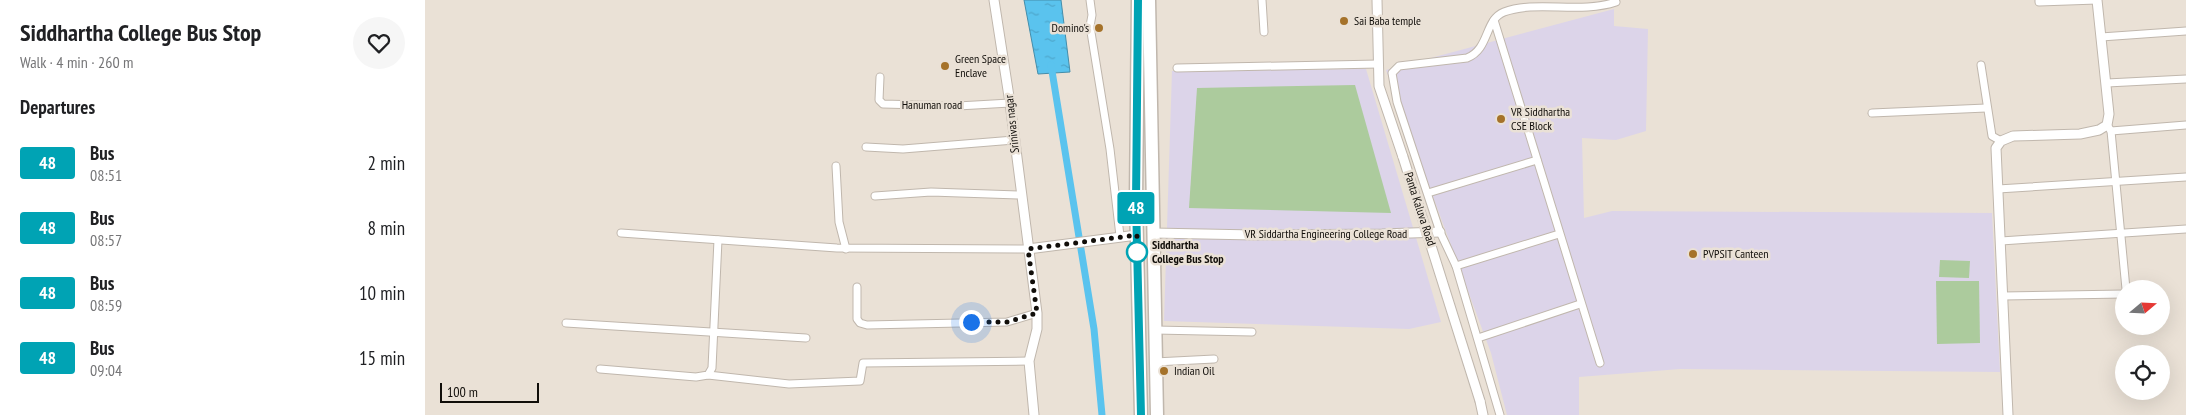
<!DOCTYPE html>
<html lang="en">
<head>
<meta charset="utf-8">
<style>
  body { margin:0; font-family:"PT Sans Narrow",sans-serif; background:#f6f6f6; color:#202124; height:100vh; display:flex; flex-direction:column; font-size:19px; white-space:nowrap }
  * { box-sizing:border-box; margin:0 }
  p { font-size:16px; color:#757577 }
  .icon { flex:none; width:28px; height:28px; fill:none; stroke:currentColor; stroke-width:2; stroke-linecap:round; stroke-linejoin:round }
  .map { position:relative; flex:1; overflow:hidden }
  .panel { display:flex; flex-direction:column; background:#fff; width:425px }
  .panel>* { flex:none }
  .badge { padding:0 10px; border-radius:4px; font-size:18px; line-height:32px }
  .needle { width:32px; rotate:71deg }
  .fabs { position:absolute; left:1690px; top:280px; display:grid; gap:10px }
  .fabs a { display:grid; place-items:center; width:55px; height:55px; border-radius:50%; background:#fff; box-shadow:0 5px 20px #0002; font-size:25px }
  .scale { position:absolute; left:15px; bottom:12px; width:99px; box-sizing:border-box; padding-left:5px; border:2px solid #110e0a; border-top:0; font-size:14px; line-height:18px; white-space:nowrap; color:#110e0a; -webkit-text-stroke:4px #eae1d6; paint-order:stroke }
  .you { position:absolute; width:25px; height:25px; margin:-12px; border:4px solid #fff; border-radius:50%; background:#1a73e8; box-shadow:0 0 0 8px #1a73e833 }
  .map>.badge { position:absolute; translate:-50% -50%; box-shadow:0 0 0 2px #fff }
  h2 { padding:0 20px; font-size:19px; line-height:45px }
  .round { display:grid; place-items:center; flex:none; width:52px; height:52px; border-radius:26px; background:#f6f6f6 }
  .headline { display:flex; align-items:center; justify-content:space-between; height:85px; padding:0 20px }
  h1 { font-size:24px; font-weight:800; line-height:38px }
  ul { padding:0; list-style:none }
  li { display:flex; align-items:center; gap:15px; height:65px; padding:0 20px }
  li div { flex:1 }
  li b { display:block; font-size:19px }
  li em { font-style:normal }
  li .badge { min-width:55px; font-weight:700; text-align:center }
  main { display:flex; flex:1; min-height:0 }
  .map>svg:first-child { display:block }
  .education { fill:#dcd4e9 }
  .grass { fill:#accb9d }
  .water { fill:url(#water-ripples); stroke:#448daa }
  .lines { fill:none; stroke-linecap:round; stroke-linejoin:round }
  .canal { stroke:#5ac3ee; stroke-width:7 }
  .minor-casing { stroke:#c0b7ad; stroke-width:9 }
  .tertiary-casing { stroke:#c0b7ad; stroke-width:11 }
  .trunk-casing { stroke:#c0b7ad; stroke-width:15 }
  .minor { stroke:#fff; stroke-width:7 }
  .tertiary { stroke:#fff; stroke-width:9 }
  .trunk { stroke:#fff; stroke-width:12 }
  .tertiary-bridge-casing { stroke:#c0b7ad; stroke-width:11; stroke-linecap:butt }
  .tertiary-bridge { stroke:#fff; stroke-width:9 }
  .line-casing { stroke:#fff; stroke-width:11 }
  .line { stroke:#00a3b4; stroke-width:8 }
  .walk { stroke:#110e0a; stroke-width:5; stroke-dasharray:0 9 }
  .poi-dot { fill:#a5722a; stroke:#eae1d6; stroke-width:2 }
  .stop-dot { fill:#fff; stroke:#00a3b4; stroke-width:2.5 }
  .labels { text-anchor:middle; stroke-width:5; stroke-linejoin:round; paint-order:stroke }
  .poi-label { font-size:12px; fill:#110e0a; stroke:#eae1d6; text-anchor:start }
  .street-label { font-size:12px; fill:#110e0a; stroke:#eae1d6 }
  .stop-label { font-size:12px; font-weight:bold; fill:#110e0a; stroke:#eae1d6; text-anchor:start }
</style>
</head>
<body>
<main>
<section class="panel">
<div class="headline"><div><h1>Siddhartha College Bus Stop</h1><p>Walk · 4 min · 260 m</p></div><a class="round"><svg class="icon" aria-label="heart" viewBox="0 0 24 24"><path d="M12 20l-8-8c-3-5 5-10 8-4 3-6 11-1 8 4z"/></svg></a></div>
<h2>Departures</h2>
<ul>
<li><span class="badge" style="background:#00a3b4;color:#fff">48</span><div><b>Bus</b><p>08:51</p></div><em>2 min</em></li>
<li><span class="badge" style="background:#00a3b4;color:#fff">48</span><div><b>Bus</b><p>08:57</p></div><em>8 min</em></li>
<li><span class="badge" style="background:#00a3b4;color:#fff">48</span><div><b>Bus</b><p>08:59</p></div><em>10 min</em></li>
<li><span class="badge" style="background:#00a3b4;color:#fff">48</span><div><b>Bus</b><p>09:04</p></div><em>15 min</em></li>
</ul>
</section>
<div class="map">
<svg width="1761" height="415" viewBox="0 0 1761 415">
  <defs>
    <pattern id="water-ripples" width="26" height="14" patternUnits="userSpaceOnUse" patternTransform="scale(1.25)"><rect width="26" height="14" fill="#5ac3ee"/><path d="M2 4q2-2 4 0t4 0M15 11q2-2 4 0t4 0" fill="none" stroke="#4da6cb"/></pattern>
  </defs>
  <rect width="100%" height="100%" fill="#eae1d6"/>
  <g class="education">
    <polygon points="1189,9 1189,26 1223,29 1221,131 1191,140 1157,138 1159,218 1187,211 1567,213 1575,372 1255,369 1154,377 1154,415 1082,415 1066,353 961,70"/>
    <polygon points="941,69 1016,322 984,329 739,321 747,71"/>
  </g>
  <g class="grass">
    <polygon points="930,85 966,213 764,208 772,88"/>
    <polygon points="1515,260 1545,261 1544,278 1514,277"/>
    <polygon points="1511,281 1554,281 1555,343 1512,344"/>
  </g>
  <polygon class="water" points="599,0 636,0 645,72 613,74"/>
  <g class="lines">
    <polyline class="canal" points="626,65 669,329 677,415"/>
    <defs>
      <g id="minor">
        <polyline points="665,0 667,15 665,26 685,149 695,236"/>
        <polyline points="837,0 839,32"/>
        <polyline points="1614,0 1614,2 1672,0"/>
        <polyline points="1069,20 1175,363"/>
        <polyline points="1676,37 1761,31"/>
        <polyline points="1556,65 1567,136 1576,141"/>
        <polyline points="752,68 953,64"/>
        <polyline points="455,77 454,100 458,104 533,106 585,103"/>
        <polyline points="1682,83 1761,79"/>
        <polyline points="1447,113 1561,108"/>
        <polyline points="1682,125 1686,131 1701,289"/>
        <polyline points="1686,131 1761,125"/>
        <polyline points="441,147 478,149 589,140"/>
        <polyline points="411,166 414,222 421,249"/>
        <polyline points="1573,189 1761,177"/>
        <polyline points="1003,193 1112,160"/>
        <polyline points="450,196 506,192 596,195"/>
        <polyline points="196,233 412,248 603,249"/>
        <polyline points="1576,241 1761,229"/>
        <polyline points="1031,266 1134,234"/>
        <polyline points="432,287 432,319 435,323 442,325 582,322 612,313"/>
        <polyline points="1578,296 1699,294"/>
        <polyline points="141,323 381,338"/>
        <polyline points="730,330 827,332"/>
        <polyline points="1053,338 1155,304"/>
        <polyline points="730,362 789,359"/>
        <polyline points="175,369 271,377 283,375 287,368 293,240"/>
        <polyline points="283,375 364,384 435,381 438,363 604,361"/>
        <path d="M1075,415L1031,266L1015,232L972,102L967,73L974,66L1042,58C1065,49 1059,20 1079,12C1111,0 1155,14 1191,2"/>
      </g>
      <g id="tertiary">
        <polyline points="569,0 585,103 612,313 612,329 604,361 609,415"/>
        <polyline points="952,0 954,86 978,157"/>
        <polyline points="728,233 830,235 957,234 1015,232"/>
        <polyline points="603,249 712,235"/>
        <polyline points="1055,401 1058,415"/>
        <polyline points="1583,415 1571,148 1576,141 1588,136 1655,134 1674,130 1682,125 1684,114 1672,0"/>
      </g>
      <g id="trunk">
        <polyline points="713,0 711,201 716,415"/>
        <polyline points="724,0 732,415"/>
      </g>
    </defs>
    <use href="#minor" class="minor-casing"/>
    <use href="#tertiary" class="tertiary-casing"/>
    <use href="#trunk" class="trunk-casing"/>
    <use href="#minor" class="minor"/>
    <use href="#tertiary" class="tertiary"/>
    <use href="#trunk" class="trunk"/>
    <defs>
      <polyline id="tertiary-bridge" points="978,157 1055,401"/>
    </defs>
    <use href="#tertiary-bridge" class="tertiary-bridge-casing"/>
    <use href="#tertiary-bridge" class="tertiary-bridge"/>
  </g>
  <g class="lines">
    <defs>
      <polyline id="line" points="713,0 711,202 716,415"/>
    </defs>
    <use href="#line" class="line-casing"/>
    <use href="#line" class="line"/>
    <polyline class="walk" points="546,322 582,322 612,313 603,249 712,235 712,252"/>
  </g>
  <g class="poi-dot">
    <circle cx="919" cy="21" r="5"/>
    <circle cx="674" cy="28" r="5"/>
    <circle cx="520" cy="66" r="5"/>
    <circle cx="1076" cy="119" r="5"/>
    <circle cx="1268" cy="254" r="5"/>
    <circle cx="739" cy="371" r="5"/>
  </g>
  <circle class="stop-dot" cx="712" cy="252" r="10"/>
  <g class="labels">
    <g class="poi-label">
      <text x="929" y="25">Sai Baba temple</text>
      <text x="664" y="32" text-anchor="end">Domino's</text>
      <text x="530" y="63">Green Space<tspan x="530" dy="14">Enclave</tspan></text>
      <text x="1086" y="116">VR Siddhartha<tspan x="1086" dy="14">CSE Block</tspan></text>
      <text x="1278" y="258">PVPSIT Canteen</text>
      <text x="749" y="375">Indian Oil</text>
    </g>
    <g class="street-label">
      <text x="507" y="109">Hanuman road</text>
      <text transform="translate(587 124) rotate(-96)" y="4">Srinivas nagar</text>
      <text transform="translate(995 209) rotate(72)" y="4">Panta Kaluva Road</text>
      <text x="901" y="238">VR Siddartha Engineering College Road</text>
    </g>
    <g class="stop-label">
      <text x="727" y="249">Siddhartha<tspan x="727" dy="14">College Bus Stop</tspan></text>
    </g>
  </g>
</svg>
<div class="fabs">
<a><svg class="needle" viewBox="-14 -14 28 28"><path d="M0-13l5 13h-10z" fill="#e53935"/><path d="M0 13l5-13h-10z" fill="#757577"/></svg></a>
<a><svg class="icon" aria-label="locate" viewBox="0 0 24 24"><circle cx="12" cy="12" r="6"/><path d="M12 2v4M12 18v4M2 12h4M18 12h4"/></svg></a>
</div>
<div class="scale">100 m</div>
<div class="you" style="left:546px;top:322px"></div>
<b class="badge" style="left:711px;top:208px;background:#00a3b4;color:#fff">48</b>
</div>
</main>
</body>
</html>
